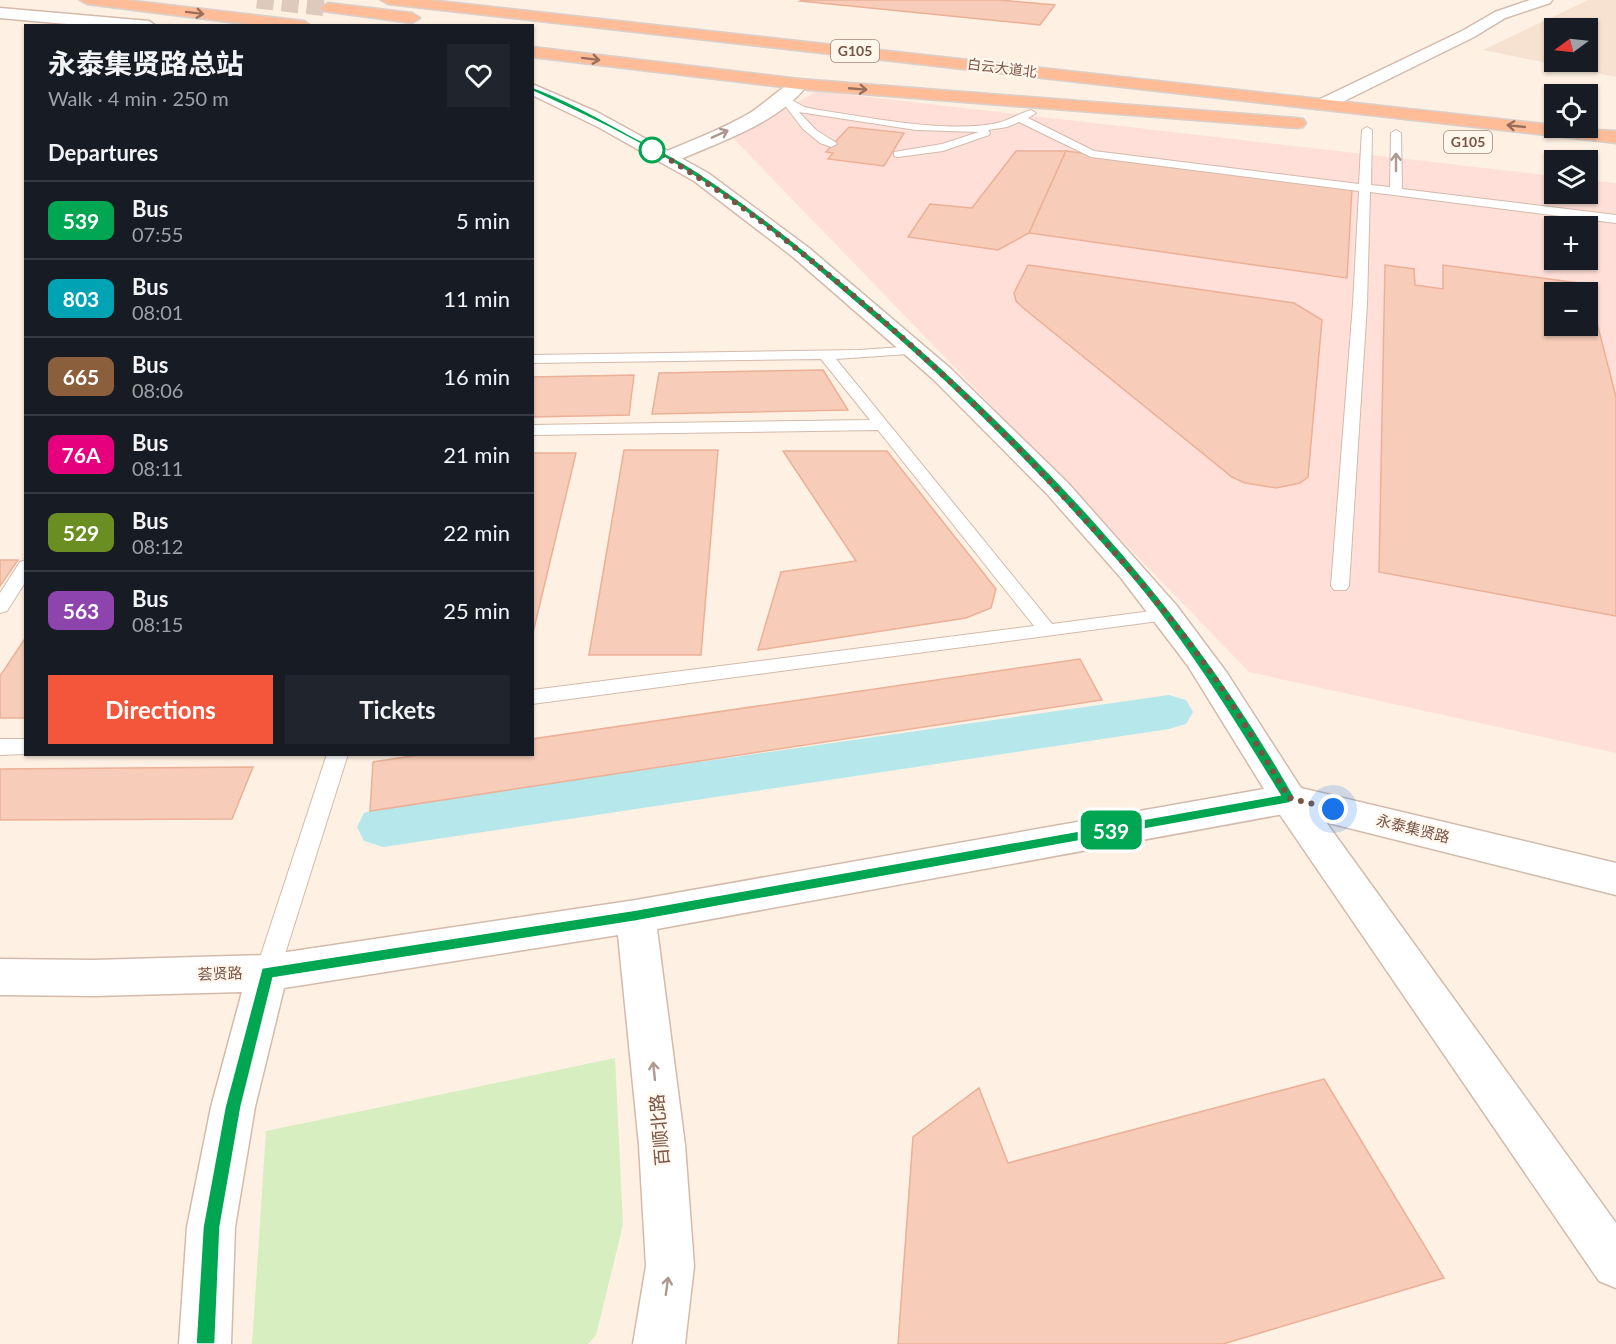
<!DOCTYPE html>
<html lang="en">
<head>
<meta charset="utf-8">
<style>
  body { margin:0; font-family:Lato,"Noto Sans SC",sans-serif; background:#20242c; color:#f1f3f6; height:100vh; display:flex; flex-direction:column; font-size:22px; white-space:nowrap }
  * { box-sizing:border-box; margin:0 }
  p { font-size:20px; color:#9ea1a6 }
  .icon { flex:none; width:33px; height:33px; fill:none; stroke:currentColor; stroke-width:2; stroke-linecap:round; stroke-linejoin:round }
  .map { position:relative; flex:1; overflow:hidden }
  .details { position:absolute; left:24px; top:24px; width:510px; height:732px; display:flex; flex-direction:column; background:#171b24; border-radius:0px; box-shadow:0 2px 4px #0004 }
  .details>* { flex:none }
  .badge { padding:0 12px; border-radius:9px; font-size:21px; line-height:39px }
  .needle { width:39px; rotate:255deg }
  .buttons { position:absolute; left:1544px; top:18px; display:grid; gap:12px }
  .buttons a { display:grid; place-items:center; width:54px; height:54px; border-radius:0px; background:#171b24; box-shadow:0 2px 4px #0004; font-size:30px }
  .you { position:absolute; width:30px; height:30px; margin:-15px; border:4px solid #fff; border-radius:50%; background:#1a73e8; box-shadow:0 0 0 9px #1a73e833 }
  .map>.badge { position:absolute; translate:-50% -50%; box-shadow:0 0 0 3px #fff }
  h2 { padding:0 24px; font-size:22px; line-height:54px }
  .round { display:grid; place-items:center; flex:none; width:63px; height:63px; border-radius:0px; background:#20242c }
  .summary { display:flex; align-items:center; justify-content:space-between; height:102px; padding:0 24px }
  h1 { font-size:28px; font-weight:700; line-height:45px }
  .cta { display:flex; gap:12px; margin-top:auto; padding:12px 24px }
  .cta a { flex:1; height:69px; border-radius:0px; background:#f4563c; color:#fff; font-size:24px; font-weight:700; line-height:69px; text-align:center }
  .cta a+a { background:#20242c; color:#f1f3f6 }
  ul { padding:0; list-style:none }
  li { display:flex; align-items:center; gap:18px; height:78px; padding:0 24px; border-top:2px solid #363941 }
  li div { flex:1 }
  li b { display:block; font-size:22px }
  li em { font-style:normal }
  li .badge { min-width:66px; font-weight:700; text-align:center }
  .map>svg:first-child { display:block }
  .residential { fill:#f7e2d1; fill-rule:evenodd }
  .commercial { fill:#ffdfd7; fill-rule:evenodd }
  .green { fill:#d6eec0 }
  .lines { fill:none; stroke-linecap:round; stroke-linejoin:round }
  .canal { fill:#b6e7ea; fill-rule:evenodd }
  .building { fill:#f7ccb8; stroke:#ebb097; stroke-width:1.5; fill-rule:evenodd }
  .trunk-tunnel { stroke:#ddcabc; stroke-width:17; stroke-dasharray:17 8; stroke-linecap:butt }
  .service-casing { stroke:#d3baab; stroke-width:2 }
  .minor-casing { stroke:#d3baab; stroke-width:3 }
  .tertiary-casing { stroke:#d3baab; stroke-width:3 }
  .trunk-casing { stroke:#d9cfcb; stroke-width:3 }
  .service { fill:#fff; fill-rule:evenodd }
  .minor { fill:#fff; fill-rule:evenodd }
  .tertiary { fill:#fff; fill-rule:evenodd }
  .trunk { fill:#ffbc97; fill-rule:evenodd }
  .oneway { stroke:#9a6e5a }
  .oneway2 { stroke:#af9890 }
  .line { fill:#00a651; stroke:#fff; stroke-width:1.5 }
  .walk { stroke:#795446; stroke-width:6; stroke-dasharray:0 10.8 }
  .stop-dot { fill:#fff; stroke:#00a651; stroke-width:3 }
  .labels { text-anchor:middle; stroke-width:4.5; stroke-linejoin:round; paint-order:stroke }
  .shield { fill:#fff6ec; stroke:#a18578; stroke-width:1.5 }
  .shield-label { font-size:14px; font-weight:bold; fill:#795446 }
  .far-street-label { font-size:14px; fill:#795446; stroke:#fff6ec }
  .street-label { font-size:15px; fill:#795446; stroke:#fff6ec }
  .near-street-label { font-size:18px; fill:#795446; stroke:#fff6ec }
</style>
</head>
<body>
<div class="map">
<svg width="1616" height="1344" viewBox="0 0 1616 1344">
  <rect width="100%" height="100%" fill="#fef1e3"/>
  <path class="residential" d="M1588,0H1616V77L1483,50ZM1554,28H1587V62H1554Z"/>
  <path class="commercial" d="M817,91L1554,176V194H1587V180L1616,183V753L1249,672L733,138ZM1554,226H1587V260H1554ZM1554,292H1587V326H1554Z"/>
  <polygon class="green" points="615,1058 623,1225 596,1335 588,1344 252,1344 266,1131"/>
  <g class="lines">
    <polygon class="canal" points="1169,695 1186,700 1193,712 1186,724 1169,729 383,847 364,841 357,827 364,813 383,807"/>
  </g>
  <g class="building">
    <polygon points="802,0 1000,0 1055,5 1040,25 800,1"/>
    <polygon points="849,127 904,133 884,166 828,159 833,153 826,152"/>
    <polygon points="1016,151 1066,151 1029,233 998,250 908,237 930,204 972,208"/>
    <polygon points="1066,151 1352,188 1347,278 1029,233"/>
    <polygon points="1028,265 1294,303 1322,320 1308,477 1300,483 1276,488 1245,483 1232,477 1022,307 1016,301 1014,293"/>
    <path d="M1385,265L1414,269L1415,285L1443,289V265L1587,284L1616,397V616L1379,572ZM1554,292H1587V326H1554Z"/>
    <polygon points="823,370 848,410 652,414 659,373"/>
    <polygon points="634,375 629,415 532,417 532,377"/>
    <polygon points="624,450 718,450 701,655 589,655"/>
    <polygon points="783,451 887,451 996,589 991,608 966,618 758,650 781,572 856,561"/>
    <polygon points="532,453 576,453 532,637"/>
    <polygon points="0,560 18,560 0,586"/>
    <polygon points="26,637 26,718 0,718 0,676"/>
    <polygon points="1080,659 1102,700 370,811 373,762 425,754 532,754 532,739"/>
    <polygon points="253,767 232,819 0,820 0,769"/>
    <polygon points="1324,1079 1444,1278 1223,1344 898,1344 913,1137 979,1088 1008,1163"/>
  </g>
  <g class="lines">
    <polyline class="trunk-tunnel" points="257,0 328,8"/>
    <defs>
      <g id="service">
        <path d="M785,96L804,107L819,110C868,117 953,135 1001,122C1011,119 1020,113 1031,110L1036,113L1028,118L1094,151L1359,184L1362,130L1367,127L1372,130L1371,185L1390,187L1391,133L1396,130L1401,133L1402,189L1616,215V223L1370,192L1367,304L1349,586L1346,590H1334L1331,586L1353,304L1359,191L1091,157L1019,122L1007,127L988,130L990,133L989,135L943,151L898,157L894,156V152L942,144L979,132L916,130L799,112L816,130L835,142L837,144L831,147L820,143L803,129L780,99Z"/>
        <polygon points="918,346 923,347 925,350 923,353 836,359 1052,624 1167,609 1174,611 1176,615 1174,619 532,704 532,690 1034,626 878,430 532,435 532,425 870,420 821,359 532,363 532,355 859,350"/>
        <polygon points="26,560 26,581 7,611 0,613 0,593 20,562"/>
        <polygon points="0,739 26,739 26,754 0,755"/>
        <polygon points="327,754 348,754 279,973 276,980 267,983 258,980 255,973"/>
      </g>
      <g id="minor">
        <polygon points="1530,0 1552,0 1550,3 1505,18 1474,37 1328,109 1316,109 1313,105 1316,101 1462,31 1495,12"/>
        <path d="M799,79L805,80L808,84C780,123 716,143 674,162H660L657,158L660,154C690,141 721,130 750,113C763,105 787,82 799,79Z"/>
        <polygon points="1289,785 1302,789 1616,1223 1616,1288 1599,1281 1276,809 1271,799 1276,789"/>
      </g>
      <g id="tertiary">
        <polygon points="0,8 149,21 156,26 90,26 0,18"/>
        <polygon points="532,84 597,112 708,173 809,248 950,368 1068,483 1177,606 1227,673 1301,788 1616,863 1616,895 1289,813 657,929 685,1145 694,1266 685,1344 633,1344 646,1266 639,1145 618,935 284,988 255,1107 235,1227 231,1344 179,1344 187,1227 211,1107 242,992 94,996 0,995 0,959 94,960 267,955 636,900 1264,789 1188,666 1121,578 1048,495 933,379 793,257 694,181 598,127 532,95"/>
      </g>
      <g id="trunk">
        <polygon points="80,0 125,0 304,21 311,26 261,26 87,4"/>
        <polygon points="381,0 429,0 1554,125 1554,128 1616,131 1616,143 388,4"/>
        <polygon points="328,3 412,13 420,18 412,23 323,11 320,8"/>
        <polygon points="532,47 799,79 1297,118 1303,119 1306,123 1303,127 1297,128 799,89 532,57"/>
      </g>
    </defs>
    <use href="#service" class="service-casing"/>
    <use href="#minor" class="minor-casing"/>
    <use href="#tertiary" class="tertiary-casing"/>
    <use href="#trunk" class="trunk-casing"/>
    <use href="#service" class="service"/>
    <use href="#minor" class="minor"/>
    <use href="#tertiary" class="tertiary"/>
    <use href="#trunk" class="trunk"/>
  </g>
  <defs><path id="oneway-shaft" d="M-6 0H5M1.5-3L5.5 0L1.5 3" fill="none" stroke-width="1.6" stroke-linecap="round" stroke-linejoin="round" transform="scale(1.5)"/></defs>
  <g class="oneway">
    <use href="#oneway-shaft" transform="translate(195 13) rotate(7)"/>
    <use href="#oneway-shaft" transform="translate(591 59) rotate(7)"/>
    <use href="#oneway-shaft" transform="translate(858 89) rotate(5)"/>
    <use href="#oneway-shaft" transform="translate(1516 126) rotate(-174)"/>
  </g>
  <g class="oneway2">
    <use href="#oneway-shaft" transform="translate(720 134) rotate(-24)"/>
    <use href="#oneway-shaft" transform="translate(1396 162) rotate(-90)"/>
    <use href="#oneway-shaft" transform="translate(654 1071) rotate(-96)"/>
    <use href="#oneway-shaft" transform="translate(667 1286) rotate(-82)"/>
  </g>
  <path class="line" d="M532,87C565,99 597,117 628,134C653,147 679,159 702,175C756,210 805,251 854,292C1026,436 1185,602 1295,798L1289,803L636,921L273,978L241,1107L220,1227L215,1344H196L203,1227L225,1107L262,968L636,910L1280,795C1243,735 1207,676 1165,620C1135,579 1100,542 1066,504C999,432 930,364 854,301C804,258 753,214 697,178C645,143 587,116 530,90Z"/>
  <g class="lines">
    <path class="walk" d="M652,150L648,147C723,189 789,241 854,296C929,359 999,426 1065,498C1119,556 1171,615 1216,680C1242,718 1265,759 1289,798L1333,809"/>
  </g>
  <circle class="stop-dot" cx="652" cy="150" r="12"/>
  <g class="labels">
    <g class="shield">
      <rect x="831" y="40" width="48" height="22" rx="4.5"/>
      <rect x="1444" y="131" width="48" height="22" rx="4.5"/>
    </g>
    <g class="shield-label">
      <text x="855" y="56">G105</text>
      <text x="1468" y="147">G105</text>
    </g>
    <g class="far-street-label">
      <text transform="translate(1002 68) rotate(7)" y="5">白云大道北</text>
    </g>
    <g class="street-label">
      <text transform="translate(1413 829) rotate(14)" y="5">永泰集贤路</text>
      <text transform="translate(220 974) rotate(-2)" y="5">荟贤路</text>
    </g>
    <g class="near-street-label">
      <text transform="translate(660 1130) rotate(-95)" y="6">百顺北路</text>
    </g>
  </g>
</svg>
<div class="buttons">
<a><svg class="needle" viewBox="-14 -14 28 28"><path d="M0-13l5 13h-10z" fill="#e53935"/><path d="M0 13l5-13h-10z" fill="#9ea1a6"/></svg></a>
<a><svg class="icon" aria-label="locate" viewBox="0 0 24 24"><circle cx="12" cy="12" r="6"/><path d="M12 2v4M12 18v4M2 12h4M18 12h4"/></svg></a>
<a><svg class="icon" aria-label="layers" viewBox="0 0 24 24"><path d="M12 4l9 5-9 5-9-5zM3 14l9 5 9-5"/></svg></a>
<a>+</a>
<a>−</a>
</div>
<div class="you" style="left:1333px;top:809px"></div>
<b class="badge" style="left:1111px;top:830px;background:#00a651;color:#fff">539</b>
<section class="details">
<div class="summary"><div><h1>永泰集贤路总站</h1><p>Walk · 4 min · 250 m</p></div><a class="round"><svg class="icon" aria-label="heart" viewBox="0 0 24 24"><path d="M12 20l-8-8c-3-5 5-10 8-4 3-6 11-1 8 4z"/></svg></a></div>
<h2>Departures</h2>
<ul>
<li><span class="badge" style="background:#00a651;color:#fff">539</span><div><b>Bus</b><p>07:55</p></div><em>5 min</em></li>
<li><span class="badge" style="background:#00a3b4;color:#fff">803</span><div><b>Bus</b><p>08:01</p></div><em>11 min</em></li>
<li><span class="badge" style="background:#8b5e3c;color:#fff">665</span><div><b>Bus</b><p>08:06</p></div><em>16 min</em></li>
<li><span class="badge" style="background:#e6007e;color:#fff">76A</span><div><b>Bus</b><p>08:11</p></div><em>21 min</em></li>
<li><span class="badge" style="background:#6b8e23;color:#fff">529</span><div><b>Bus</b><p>08:12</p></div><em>22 min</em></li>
<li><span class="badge" style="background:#8e44ad;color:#fff">563</span><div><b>Bus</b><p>08:15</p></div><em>25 min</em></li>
</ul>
<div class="cta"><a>Directions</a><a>Tickets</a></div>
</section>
</div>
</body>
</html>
